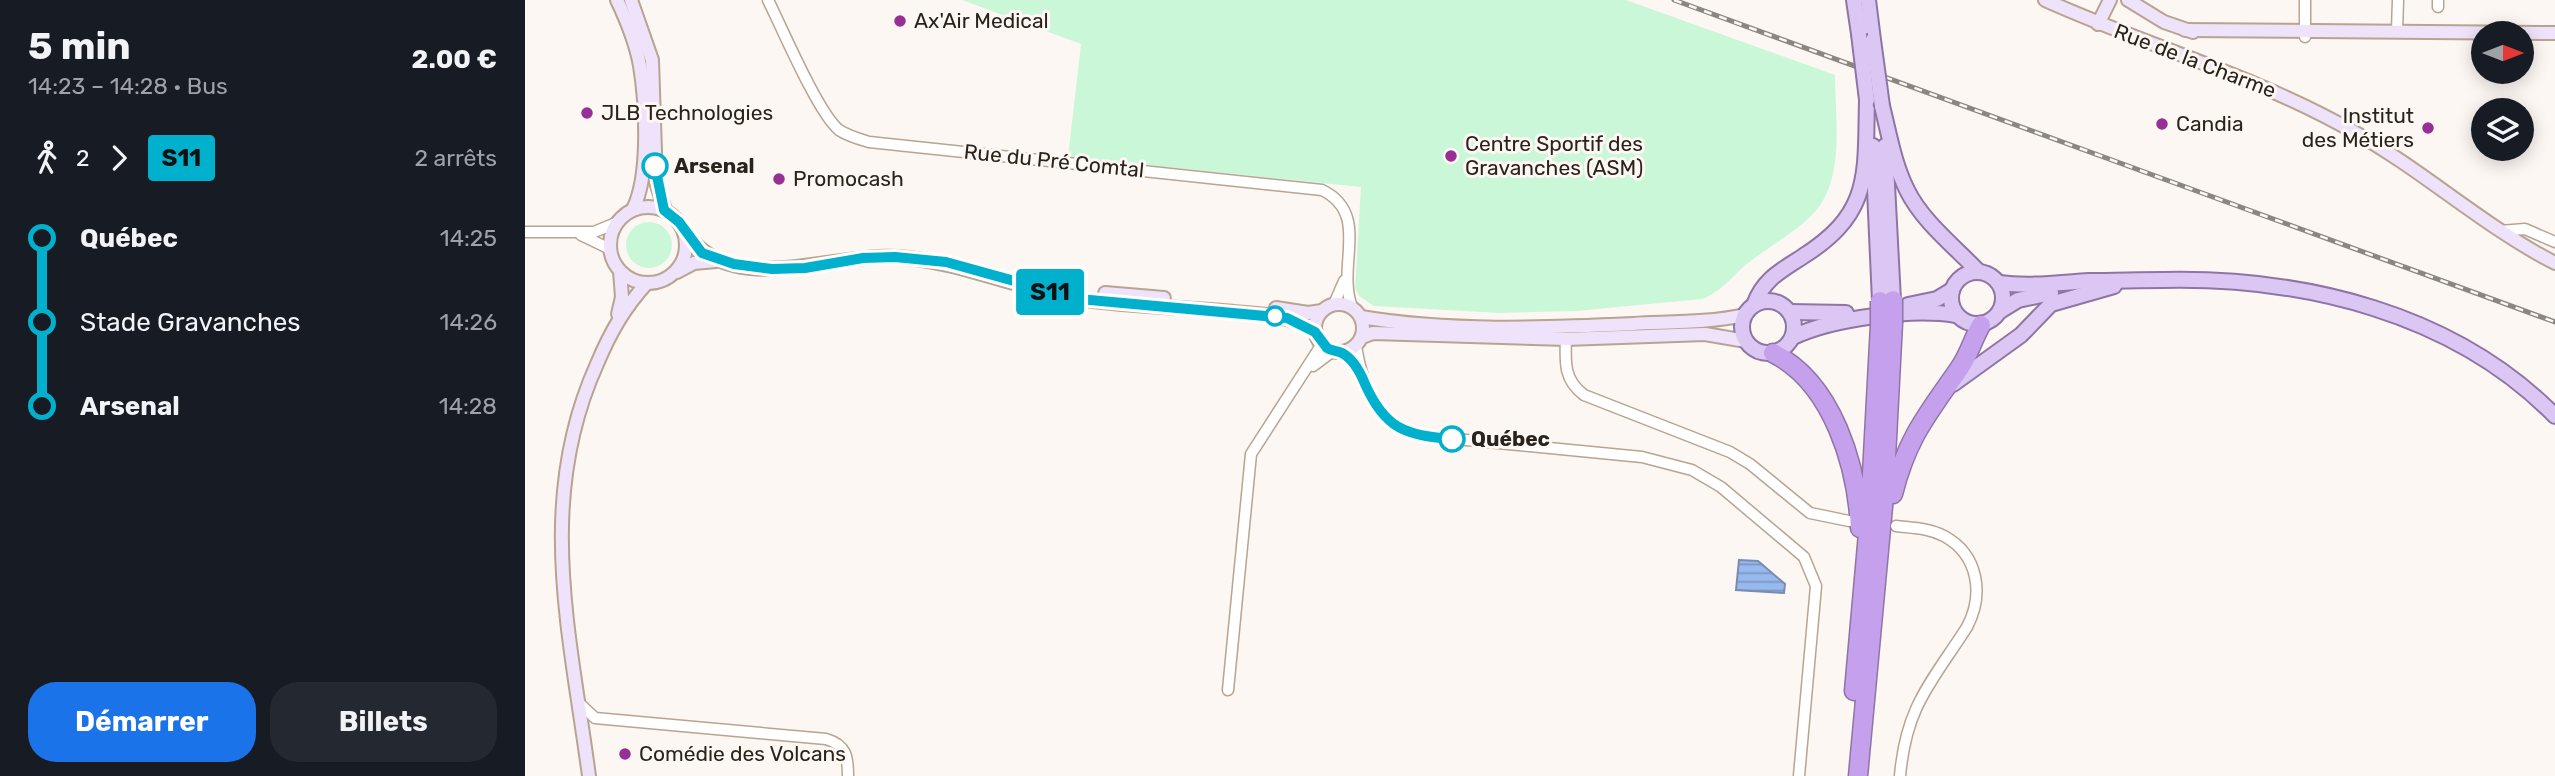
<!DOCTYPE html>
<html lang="fr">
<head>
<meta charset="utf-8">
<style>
  body { margin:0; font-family:Rubik,sans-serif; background:#242831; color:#f1f3f6; height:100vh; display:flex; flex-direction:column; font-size:26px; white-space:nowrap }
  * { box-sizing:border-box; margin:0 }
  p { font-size:23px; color:#9ea1a6 }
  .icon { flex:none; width:38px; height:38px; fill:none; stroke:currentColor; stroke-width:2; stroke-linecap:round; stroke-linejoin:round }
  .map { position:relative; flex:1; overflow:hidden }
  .side { display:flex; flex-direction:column; background:#171b24; width:525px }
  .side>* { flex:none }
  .badge { padding:0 14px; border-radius:5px; font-size:24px; line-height:46px }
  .needle { width:46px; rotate:90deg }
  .fabs { position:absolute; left:1946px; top:21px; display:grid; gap:14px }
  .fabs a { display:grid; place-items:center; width:63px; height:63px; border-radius:50%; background:#171b24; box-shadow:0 4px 18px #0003; font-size:35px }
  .map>.badge { position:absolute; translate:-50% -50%; box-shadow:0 0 0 4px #fff }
  .legs { display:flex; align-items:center; gap:10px; height:77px; padding:0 28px; font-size:23px }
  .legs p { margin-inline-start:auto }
  .head { display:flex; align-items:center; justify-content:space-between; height:119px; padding:0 28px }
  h1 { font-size:38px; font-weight:700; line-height:52px }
  .button { display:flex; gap:14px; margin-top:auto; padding:14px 28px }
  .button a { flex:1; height:80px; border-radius:28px; background:#1a73e8; color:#fff; font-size:28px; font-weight:700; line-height:80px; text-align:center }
  .button a+a { background:#242831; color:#f1f3f6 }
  ul { padding:0 28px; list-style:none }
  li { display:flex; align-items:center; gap:24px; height:84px; font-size:26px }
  li i { display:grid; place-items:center; width:10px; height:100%; margin:0 9px; background:currentColor }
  li i::after { content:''; width:18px; height:18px; margin:-9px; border:5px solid; border-radius:50%; background:#171b24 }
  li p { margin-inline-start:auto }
  li:first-child i { background:linear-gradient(#0000 50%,currentColor 0) }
  li:last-child i { background:linear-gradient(currentColor 50%,#0000 0) }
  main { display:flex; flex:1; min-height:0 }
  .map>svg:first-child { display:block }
  .grass { fill:#cbf7d9 }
  .water { fill:url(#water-rules); stroke:#778caf; stroke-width:2 }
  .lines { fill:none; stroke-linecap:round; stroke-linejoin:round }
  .street-casing { stroke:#b8a491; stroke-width:13 }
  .secondary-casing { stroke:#b8a491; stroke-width:16 }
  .primary-casing { stroke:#8f75a4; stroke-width:18 }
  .highway-casing { stroke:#8f75a4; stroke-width:21 }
  .street { stroke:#fff; stroke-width:10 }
  .secondary { stroke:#eee3fa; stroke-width:12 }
  .primary { stroke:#dcc7f4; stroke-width:14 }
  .highway { stroke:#c5a1ed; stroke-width:18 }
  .rail-casing { stroke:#8d8680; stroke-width:5 }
  .rail { stroke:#fcf7f3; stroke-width:2.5; stroke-dasharray:8; stroke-linecap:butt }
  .primary-bridge-casing { stroke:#8f75a4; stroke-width:18; stroke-linecap:butt }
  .highway-bridge-casing { stroke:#8f75a4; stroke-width:21; stroke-linecap:butt }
  .primary-bridge { stroke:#dcc7f4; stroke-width:14 }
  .highway-bridge { stroke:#c5a1ed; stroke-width:18 }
  .line-1-casing { stroke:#fff; stroke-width:16 }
  .line-1 { stroke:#00b0cc; stroke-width:10 }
  .poi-dot { fill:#963095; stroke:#fcf7f3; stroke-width:2.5 }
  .stop-1-dot { fill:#fff; stroke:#00b0cc; stroke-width:3.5 }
  .labels { text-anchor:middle; stroke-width:6; stroke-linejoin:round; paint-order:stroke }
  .poi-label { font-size:21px; fill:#2b231b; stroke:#fcf7f3; text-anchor:start }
  .street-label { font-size:21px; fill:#2b231b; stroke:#fcf7f3 }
  .stop-label { font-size:21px; font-weight:bold; fill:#2b231b; stroke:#fcf7f3; text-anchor:start }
</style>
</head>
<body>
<main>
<section class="side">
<div class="head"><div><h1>5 min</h1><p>14:23 – 14:28 · Bus</p></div><b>2.00 €</b></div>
<div class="legs"><svg class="icon" aria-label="walk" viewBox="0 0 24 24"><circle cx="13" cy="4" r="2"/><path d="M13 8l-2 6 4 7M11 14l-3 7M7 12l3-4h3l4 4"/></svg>2<svg class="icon" aria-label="forward" viewBox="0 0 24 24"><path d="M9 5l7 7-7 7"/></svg><b class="badge" style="background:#00b0cc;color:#111">S11</b><p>2 arrêts</p></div>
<ul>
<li><i style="color:#00b0cc"></i><b>Québec</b><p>14:25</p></li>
<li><i style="color:#00b0cc"></i><span>Stade Gravanches</span><p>14:26</p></li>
<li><i style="color:#00b0cc"></i><b>Arsenal</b><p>14:28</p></li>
</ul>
<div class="button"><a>Démarrer</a><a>Billets</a></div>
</section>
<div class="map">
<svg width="2030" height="776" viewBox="0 0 2030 776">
  <defs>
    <pattern id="water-rules" width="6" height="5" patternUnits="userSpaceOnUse" patternTransform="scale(1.75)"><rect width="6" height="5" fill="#97b9ef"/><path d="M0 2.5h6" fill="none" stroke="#7b96c1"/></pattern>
  </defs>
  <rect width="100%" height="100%" fill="#fcf7f3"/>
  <g class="grass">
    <path d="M437,0H1101L1310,75C1310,119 1321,181 1287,215C1270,232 1247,245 1227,260C1209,273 1199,291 1177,299L1051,311L975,313L849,306L834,296L830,288L836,187L543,157L556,44Z"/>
    <circle cx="124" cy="245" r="23"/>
  </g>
  <polygon class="water" points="1214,560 1233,561 1260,584 1259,593 1211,590"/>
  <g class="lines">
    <defs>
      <g id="street">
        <path d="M243,0C257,28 293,113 314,130C323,136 334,139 344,142L797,190C846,214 811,265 827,307"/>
        <polyline points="1913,7 1913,0"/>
        <polyline points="1872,31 1873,0"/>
        <polyline points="1780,37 1780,0"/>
        <polyline points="1975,231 2000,229 2030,242"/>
        <polyline points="0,232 69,232 91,223"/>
        <polyline points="56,235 85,249"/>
        <polyline points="809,304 819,281"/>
        <path d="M1041,339C1040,363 1039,380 1059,395L1205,452L1225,464L1285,513L1324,521"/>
        <path d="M831,346C838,389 853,426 900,436L1117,457L1167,470L1196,487L1279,557L1291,586L1274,776"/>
        <polyline points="817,352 835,372"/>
        <polyline points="788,366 808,351"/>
        <path d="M1371,526C1387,528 1404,528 1419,536C1454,555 1459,595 1442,627C1406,683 1381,706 1375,776"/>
        <polyline points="703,690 726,454 797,344"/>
        <path d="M55,704L70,718L301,739C321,745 323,756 323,776"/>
      </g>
      <g id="secondary">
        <path d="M92,0C102,21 111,43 115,66C121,103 125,176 108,209"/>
        <polyline points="106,0 127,60 131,182 140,210"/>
        <path d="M1520,0C1622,46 1731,76 1829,132C1899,171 1958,226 2030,263"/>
        <polyline points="1603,0 1639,22 1668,32"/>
        <polyline points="1573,24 1585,0"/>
        <polyline points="1660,30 2030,33"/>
        <circle cx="123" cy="245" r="38"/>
        <path d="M159,230C205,301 307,252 373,257C436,262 493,289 555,299C606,307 658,307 709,312C737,314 766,315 791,332"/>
        <polyline points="152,272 169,263 191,261"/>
        <polyline points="580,293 639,298"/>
        <circle cx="814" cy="328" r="24"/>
        <polyline points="751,308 783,313 797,311"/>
        <polyline points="93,314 97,297 95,271"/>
        <path d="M836,317C924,332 1019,328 1108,324C1145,322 1183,323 1220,315"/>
        <polyline points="837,337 848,333 1041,339 1180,334 1221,341"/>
        <path d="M64,776C45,633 10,501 72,364C85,333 99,308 122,283"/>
      </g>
      <g id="primary">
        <polyline points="1329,0 1334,34"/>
        <polyline points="1343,0 1348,40"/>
        <path d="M1357,106C1364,134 1369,164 1382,190C1397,221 1430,247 1454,272"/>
        <polyline points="1348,146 1355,301"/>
        <polyline points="1360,146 1368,300"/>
        <circle cx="1452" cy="298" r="26"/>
        <path d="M1474,283C1505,287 1533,283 1564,281C1589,281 1614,280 1638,280C1779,277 1929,313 2030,416"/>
        <circle cx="1243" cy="327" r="26"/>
        <path d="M1229,305C1238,280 1255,271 1277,257C1347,213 1340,175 1342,100"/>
        <polyline points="1383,305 1412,299 1427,290"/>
        <polyline points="1475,311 1493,300 1526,293"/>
        <polyline points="1265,312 1321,313"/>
        <path d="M1268,337C1308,318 1387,308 1431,315"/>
        <polyline points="1428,384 1496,335 1526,304 1589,286"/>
      </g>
      <g id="highway">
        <path d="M1248,353C1308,383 1332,466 1335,528"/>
        <path d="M1368,494C1382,438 1402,415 1434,369C1444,355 1448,339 1456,325"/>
        <polyline points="1329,691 1345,511 1355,325"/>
        <polyline points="1333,776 1359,496 1368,323"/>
      </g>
    </defs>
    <use href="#street" class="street-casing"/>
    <use href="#secondary" class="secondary-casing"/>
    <use href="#primary" class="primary-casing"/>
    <use href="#highway" class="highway-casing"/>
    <use href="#street" class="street"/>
    <use href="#secondary" class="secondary"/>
    <use href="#primary" class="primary"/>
    <use href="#highway" class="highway"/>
    <defs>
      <polyline id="rail" points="1149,0 2030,322"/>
    </defs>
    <use href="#rail" class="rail-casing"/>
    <use href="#rail" class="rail"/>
    <defs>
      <g id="primary-bridge">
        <polyline points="1334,34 1342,100"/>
        <polyline points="1348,40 1357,106"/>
      </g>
      <g id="highway-bridge">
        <polyline points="1368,300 1368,323"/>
        <polyline points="1355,325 1355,301"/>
      </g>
    </defs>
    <use href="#primary-bridge" class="primary-bridge-casing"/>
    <use href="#highway-bridge" class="highway-bridge-casing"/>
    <use href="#primary-bridge" class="primary-bridge"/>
    <use href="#highway-bridge" class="highway-bridge"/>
  </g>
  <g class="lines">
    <defs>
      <path id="line-1" d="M130,166L139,210L154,222L177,253L209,264L247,269L280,268L338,258L370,257L421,262L554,299L762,318L790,332L802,348C807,351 814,351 817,353C828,359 836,374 840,384C860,429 880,435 927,439"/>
    </defs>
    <use href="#line-1" class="line-1-casing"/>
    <use href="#line-1" class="line-1"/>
  </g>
  <g class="poi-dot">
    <circle cx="375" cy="21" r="7"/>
    <circle cx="62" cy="113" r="7"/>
    <circle cx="1637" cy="124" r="7"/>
    <circle cx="1903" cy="128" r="7"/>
    <circle cx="926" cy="156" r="7"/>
    <circle cx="254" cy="179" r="7"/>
    <circle cx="100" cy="754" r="7"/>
  </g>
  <g class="stop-1-dot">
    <circle cx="130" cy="166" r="12"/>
    <circle cx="750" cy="316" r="9"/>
    <circle cx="927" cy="439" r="12"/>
  </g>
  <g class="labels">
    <g class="poi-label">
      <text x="389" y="28">Ax'Air Medical</text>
      <text x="76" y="120">JLB Technologies</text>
      <text x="1889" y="123" text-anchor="end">Institut<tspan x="1889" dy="24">des Métiers</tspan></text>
      <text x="1651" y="131">Candia</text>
      <text x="940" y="151">Centre Sportif des<tspan x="940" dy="24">Gravanches (ASM)</tspan></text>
      <text x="268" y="186">Promocash</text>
      <text x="114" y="761">Comédie des Volcans</text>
    </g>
    <g class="street-label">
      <text transform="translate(1670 61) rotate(21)" y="7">Rue de la Charme</text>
      <text transform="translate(529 161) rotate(6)" y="7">Rue du Pré Comtal</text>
    </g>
    <g class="stop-label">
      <text x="149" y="173">Arsenal</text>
      <text x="946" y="446">Québec</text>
    </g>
  </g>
</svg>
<div class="fabs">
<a><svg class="needle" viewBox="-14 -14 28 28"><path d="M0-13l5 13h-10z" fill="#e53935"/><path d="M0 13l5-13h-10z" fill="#9ea1a6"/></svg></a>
<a><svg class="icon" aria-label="layers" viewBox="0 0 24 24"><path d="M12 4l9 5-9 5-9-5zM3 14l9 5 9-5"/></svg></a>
</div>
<b class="badge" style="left:525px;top:292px;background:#00b0cc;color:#111">S11</b>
</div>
</main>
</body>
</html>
